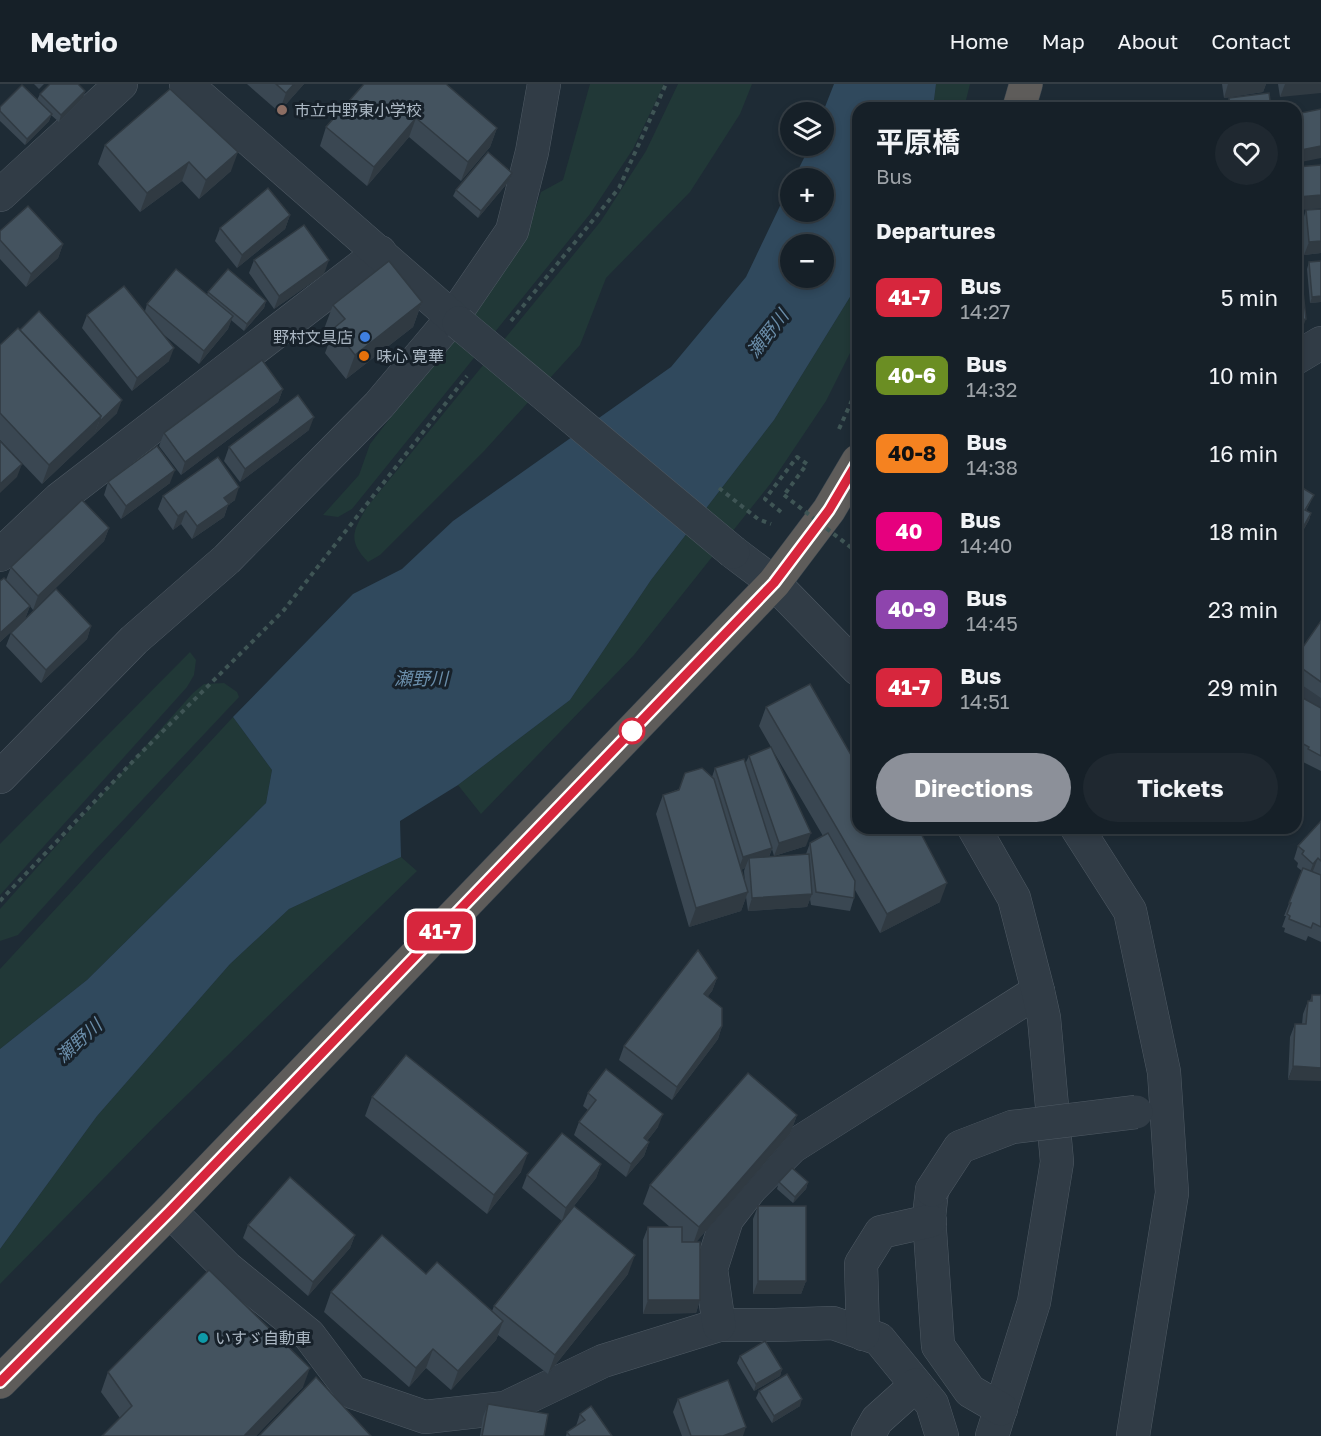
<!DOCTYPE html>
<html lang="en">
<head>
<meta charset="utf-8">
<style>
  body { margin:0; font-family:"Golos Text","Noto Sans JP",sans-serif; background:#1f2830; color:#f1f3f6; height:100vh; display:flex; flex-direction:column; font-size:22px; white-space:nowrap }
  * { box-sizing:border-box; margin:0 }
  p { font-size:20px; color:#9ea3a8 }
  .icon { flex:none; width:33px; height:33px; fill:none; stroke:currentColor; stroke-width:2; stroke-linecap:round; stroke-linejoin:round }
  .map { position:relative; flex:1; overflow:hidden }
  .drawer { position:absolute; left:852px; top:18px; width:450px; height:732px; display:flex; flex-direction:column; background:#162028; border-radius:18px; box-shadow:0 3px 9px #0003,0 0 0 2px #353e45 }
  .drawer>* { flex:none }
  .badge { padding:0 12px; border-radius:9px; font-size:21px; line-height:39px }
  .fabs { position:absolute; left:780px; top:18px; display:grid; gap:12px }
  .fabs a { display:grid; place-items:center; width:54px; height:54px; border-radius:50%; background:#162028; box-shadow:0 3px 9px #0003,0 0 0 2px #353e45; font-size:30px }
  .map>.badge { position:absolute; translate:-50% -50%; box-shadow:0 0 0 3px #fff }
  h2 { padding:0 24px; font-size:22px; line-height:54px }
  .round { display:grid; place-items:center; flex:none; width:63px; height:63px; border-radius:32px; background:#1f2830 }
  .headline { display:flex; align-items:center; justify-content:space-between; height:102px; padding:0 24px }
  h1 { font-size:28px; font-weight:700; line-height:45px }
  .action { display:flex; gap:12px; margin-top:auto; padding:12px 24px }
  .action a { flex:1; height:69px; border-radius:36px; background:#8c9099; color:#fff; font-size:24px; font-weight:700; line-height:69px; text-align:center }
  .action a+a { background:#1f2830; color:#f1f3f6 }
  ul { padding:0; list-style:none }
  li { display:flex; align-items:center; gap:18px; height:78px; padding:0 24px }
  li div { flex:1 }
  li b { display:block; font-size:22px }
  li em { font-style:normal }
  li .badge { min-width:66px; font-weight:700; text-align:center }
  header { display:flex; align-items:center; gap:36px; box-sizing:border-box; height:84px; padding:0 30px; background:#162028; border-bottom:2px solid #353e45 }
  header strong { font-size:28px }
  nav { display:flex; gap:33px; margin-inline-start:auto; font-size:21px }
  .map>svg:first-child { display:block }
  .green { fill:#213837 }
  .water { fill:#30495d; fill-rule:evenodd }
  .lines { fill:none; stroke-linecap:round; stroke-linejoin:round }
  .minor-casing { stroke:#4f5a64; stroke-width:34 }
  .tertiary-casing { stroke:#4f5a64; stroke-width:34 }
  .trunk-casing { stroke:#3c4750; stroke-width:34 }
  .path { stroke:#3f5555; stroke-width:4; stroke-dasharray:4.5 4.5; stroke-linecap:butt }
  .minor { stroke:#313c46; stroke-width:33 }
  .tertiary { stroke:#313c46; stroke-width:33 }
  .trunk { stroke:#5e5c5a; stroke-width:33 }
  .tertiary-bridge-casing { stroke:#4f5a64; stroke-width:34; stroke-linecap:butt }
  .path-bridge { stroke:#3f5555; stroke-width:4; stroke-dasharray:4.5 4.5; stroke-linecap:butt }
  .tertiary-bridge { stroke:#313c46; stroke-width:33 }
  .wall { fill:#3a4752; fill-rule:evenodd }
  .shaded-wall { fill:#303a42 }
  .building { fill:#44535f; stroke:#303a42; stroke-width:1.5 }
  .line-casing { stroke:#fff; stroke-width:14 }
  .line { stroke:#d7263d; stroke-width:9 }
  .education-dot { fill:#8d6e63; stroke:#17212a; stroke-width:2 }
  .shop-dot { fill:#3f7fe0; stroke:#17212a; stroke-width:2 }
  .food-dot { fill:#e8710a; stroke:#17212a; stroke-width:2 }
  .stop-dot { fill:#fff; stroke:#d7263d; stroke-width:3 }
  .culture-dot { fill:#0f9aa8; stroke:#17212a; stroke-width:2 }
  .labels { text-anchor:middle; stroke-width:6; stroke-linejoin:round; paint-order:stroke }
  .poi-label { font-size:16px; fill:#abb7c3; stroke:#17212a; text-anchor:start }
  .water-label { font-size:18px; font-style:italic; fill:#6a8da9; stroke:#17212a }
</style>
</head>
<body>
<header>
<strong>Metrio</strong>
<nav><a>Home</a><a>Map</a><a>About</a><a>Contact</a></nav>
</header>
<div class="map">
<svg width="1321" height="1352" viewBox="0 0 1321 1352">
  <rect width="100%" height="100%" fill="#1e2b35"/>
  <g class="green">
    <polygon points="590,0 664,0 633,65 590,130 352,425 338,433 323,431 359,391 370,360 500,193 527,150 541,108 563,96"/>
    <path d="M678,0H752L740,30L690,108L606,194L580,261L485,366L380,471L368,478C347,456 353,447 367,423L601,137L646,67Z"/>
    <polygon points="936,0 970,0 964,24 933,24"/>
    <polygon points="858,200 858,253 826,317 771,399 634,571 481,730 458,701 570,616 651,496 774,336"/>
    <polygon points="190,568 196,576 194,591 187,603 0,811 0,760"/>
    <polygon points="224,599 237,608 239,613 94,767 18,851 0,857 0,825 193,609 204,600"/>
    <polygon points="233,633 272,686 266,719 87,896 0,965 0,885"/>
    <polygon points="401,773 417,787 155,1042 0,1200 0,1165 97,1032 230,880 289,825"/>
  </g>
  <path class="water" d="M834,0H936L933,24H858V200L774,336L651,496L570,616L458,701L400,737L401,773L289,825L230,880L97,1032L0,1165V965L87,896L266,719L272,686L233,633L353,510L402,485L453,437L671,283L746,193L790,101V128H824V94H794L810,62H824L823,28ZM790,160H824V194H790Z"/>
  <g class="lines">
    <defs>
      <g id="minor">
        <polyline points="0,111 121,0"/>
        <polyline points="1296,274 1321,259"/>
        <polyline points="0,471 59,415 380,168"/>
        <polyline points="1296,612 1321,624"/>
        <polyline points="0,693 134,556 227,475 379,321 454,232 512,147 532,68 544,0"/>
        <polyline points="170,1127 227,1184 309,1251 352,1308 425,1333 505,1324 603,1277 719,1241 775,1241 833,1239 879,1255 932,1320 942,1352"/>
        <polyline points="719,1241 711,1185 727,1135 751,1104 792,1063 1038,907"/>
        <polyline points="868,1352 877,1336 916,1301"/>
      </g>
      <g id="tertiary">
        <polyline points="186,0 459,239"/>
        <polyline points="733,468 774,499 858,585"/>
        <polyline points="974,744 1014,814 1038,907 1044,934 1057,1078 1034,1218 992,1352"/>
        <polyline points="1077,744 1130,827 1164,988 1172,1109 1133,1352"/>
        <polyline points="932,1106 929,1133 938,1262 970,1307 1001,1325"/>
        <polyline points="863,1250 861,1180 881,1148 930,1137"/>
      </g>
      <g id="trunk">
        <polyline points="1019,24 1026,0"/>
        <polyline points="0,1298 170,1127 774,499 829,426 858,377"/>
      </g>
    </defs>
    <use href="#minor" class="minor-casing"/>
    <use href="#tertiary" class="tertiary-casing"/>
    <use href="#trunk" class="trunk-casing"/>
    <g class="path">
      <polyline points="511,237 619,104 666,0"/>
      <polyline points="839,345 858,303"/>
      <polyline points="719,404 758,435 771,440"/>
      <polyline points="781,428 765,415 797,373 807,380 784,411"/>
      <polyline points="0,817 136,674 284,526 467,292"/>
    </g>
    <use href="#minor" class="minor"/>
    <use href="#tertiary" class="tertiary"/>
    <use href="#trunk" class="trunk"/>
    <defs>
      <g id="tertiary-bridge">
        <polyline points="459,239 733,468"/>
        <polyline points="932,1106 960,1063 1012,1043 1136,1028"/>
      </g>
    </defs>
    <use href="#tertiary-bridge" class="tertiary-bridge-casing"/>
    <polyline class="path-bridge" points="784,411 858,469"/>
    <use href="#tertiary-bridge" class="tertiary-bridge"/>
  </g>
  <g class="wall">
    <polygon points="34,0 44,0 39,5"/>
    <polygon points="247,0 304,0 279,28"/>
    <polygon points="364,0 497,44 490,63 461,97 409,53 367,102 320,62 326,43"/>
    <polygon points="1222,0 1266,0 1263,8 1224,14"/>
    <polygon points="1278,0 1321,0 1280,13"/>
    <polygon points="170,5 231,87 199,115 182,97 140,128 98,80 105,61"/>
    <polygon points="85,7 83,14 59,38 51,31 49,37 25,61 0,37 0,23 37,16 40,10"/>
    <polygon points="1229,14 1271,24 1227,24 1227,21"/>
    <polygon points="1321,81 1321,124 1296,126 1296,83"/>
    <polygon points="512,89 510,96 478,134 453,112 456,106"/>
    <polygon points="1321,125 1321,169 1304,171 1302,139 1306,126"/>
    <polygon points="290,131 285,145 237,184 215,157 220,144"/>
    <polygon points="0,147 63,160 58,174 26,203 0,175"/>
    <polygon points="254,176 324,190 274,225 249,189"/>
    <polygon points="1321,177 1321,218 1310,219 1307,185 1309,178"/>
    <polygon points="208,208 266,217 264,224 244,247 231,236 228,245 199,280 163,250 169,277 132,307 82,244 87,231 145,227 147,220 207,211"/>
    <polygon points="422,218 413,243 346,295 325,269 331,253 324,245 333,221"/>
    <polygon points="0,261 117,329 42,400 0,356"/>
    <polygon points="283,305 278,318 181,391 159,362 164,349"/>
    <polygon points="309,346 240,398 224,377 229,363"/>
    <polygon points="108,398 170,399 121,435 104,411"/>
    <polygon points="1296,400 1311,417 1306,427 1311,429 1309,436 1300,452 1296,450"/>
    <polygon points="163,412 235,416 228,421 224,433 192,455 181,440 173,446 158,425"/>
    <polygon points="109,444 104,457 33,526 30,522 25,535 91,542 87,555 41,599 6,562 11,549 24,536 0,558 0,497 6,496 11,483"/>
    <polygon points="1321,537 1321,614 1296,597 1296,573"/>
    <path d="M766,623L858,744L940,818L880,849L855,806L854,814L850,827L811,821L810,815L807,823L748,827L746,813L741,827L689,843L656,730L663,711L712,693L715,684L745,680L749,672L771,663L759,642ZM772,665L823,752L810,759L806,770L769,773L772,765L774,772L806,762ZM745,784L744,787L745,799L741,786Z"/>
    <polygon points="1321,624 1321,687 1303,678 1304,676 1296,671 1296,626"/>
    <polygon points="1321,737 1321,858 1308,852 1306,857 1284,848 1285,844 1282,843 1286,832 1284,832 1302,787 1297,783 1298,779 1294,775 1298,762"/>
    <polygon points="717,894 712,907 708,912 722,942 718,955 672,1016 619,976 624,962"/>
    <polygon points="1312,911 1321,911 1288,996 1290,953 1295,940 1302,940 1303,930 1308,917 1310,917"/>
    <polygon points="588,1009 658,1043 647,1057 649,1058 644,1072 626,1093 574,1051 579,1038 588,1026 583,1022"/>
    <polygon points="372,1013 521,1088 487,1130 365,1032"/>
    <polygon points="797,1031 790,1050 696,1158 700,1216 696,1229 643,1230 643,1156 648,1143 670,1143 643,1120 650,1101"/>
    <polygon points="601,1080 596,1094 562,1137 522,1104 527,1091"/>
    <polygon points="779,1098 808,1098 806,1105 793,1119 777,1105"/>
    <polygon points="758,1122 806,1197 801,1210 753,1210 753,1135"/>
    <polygon points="248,1141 355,1151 350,1164 308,1212 243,1154"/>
    <polygon points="426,1190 492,1227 494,1222 628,1190 548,1290 498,1251 496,1256 451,1306 426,1284 409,1303 324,1228 331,1208"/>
    <polygon points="740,1272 782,1285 780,1292 754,1307 737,1279"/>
    <polygon points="108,1288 303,1303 256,1352 102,1352 120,1334 101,1308"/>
    <polygon points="759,1307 800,1322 772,1339 756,1314"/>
    <polygon points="678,1315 743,1352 682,1352 673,1328"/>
    <polygon points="488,1320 544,1352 480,1352 483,1333"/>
    <polygon points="580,1330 612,1352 566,1352 567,1348 576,1342"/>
  </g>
  <g class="shaded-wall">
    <polygon points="294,0 304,0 279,28 286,9"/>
    <polygon points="1228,0 1266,0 1263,8 1224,14"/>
    <polygon points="1285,0 1321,0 1321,9 1280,13"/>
    <polygon points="85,7 83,14 59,38 61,31"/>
    <polygon points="52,30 49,37 25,61 27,55"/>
    <polygon points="416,34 409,53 367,102 374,83"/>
    <polygon points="497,44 490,63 461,97 468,78"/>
    <polygon points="1321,62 1321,74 1296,79 1296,67"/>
    <polygon points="238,68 231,87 199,115 206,96"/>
    <polygon points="189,78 182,97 140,128 147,109"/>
    <polygon points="512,89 510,96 478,134 481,127"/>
    <polygon points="1321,111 1321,124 1296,126 1296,119 1298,113"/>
    <polygon points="290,131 285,145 237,184 242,171"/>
    <polygon points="1321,157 1321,169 1304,171 1309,158"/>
    <polygon points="63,160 58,174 26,203 31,190"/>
    <polygon points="329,176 324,190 274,225 279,212"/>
    <polygon points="1321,212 1321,218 1310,219 1312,213"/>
    <polygon points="266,217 264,224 244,247 247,240"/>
    <polygon points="422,218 413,243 346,295 355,271"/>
    <polygon points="233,232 228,245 199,280 204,267"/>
    <polygon points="1306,235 1301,248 1296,249 1296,236"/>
    <polygon points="174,264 169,277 132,307 137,294"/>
    <polygon points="283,305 278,318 181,391 185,378"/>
    <polygon points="122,316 117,329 94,351 99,338"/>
    <polygon points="101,332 94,351 42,400 49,381"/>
    <polygon points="314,333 309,346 240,398 245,385"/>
    <polygon points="22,380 17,393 0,409 0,400"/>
    <polygon points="175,386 170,399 121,435 126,422"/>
    <polygon points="239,403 235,416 228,421 224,433 192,455 197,442 224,414"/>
    <polygon points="186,427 181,440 173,446 178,432"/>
    <polygon points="1311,429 1309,436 1300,452 1302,445"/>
    <polygon points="109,444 104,457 33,526 38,512"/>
    <polygon points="30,522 25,535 0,558 0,549"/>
    <polygon points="91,542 87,555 41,599 46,586"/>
    <polygon points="811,749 806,762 774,772 779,759"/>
    <polygon points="772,764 767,778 749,774 745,784 738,787 743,773"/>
    <polygon points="1318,774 1313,787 1308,793 1313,780"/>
    <polygon points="947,799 940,818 880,849 887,830"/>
    <polygon points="748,808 741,827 689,843 696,824"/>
    <polygon points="812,810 807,823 748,827 752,814"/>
    <polygon points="717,894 712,907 699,923 704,910"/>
    <polygon points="722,942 718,955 672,1016 677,1003"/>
    <polygon points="1293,982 1321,984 1321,997 1288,996"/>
    <polygon points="663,1030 658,1043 639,1067 644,1054"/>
    <polygon points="797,1031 790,1050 692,1163 699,1143"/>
    <polygon points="649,1058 644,1072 626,1093 631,1080"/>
    <polygon points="528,1069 521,1088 487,1130 494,1111"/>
    <polygon points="601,1080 596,1094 562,1137 566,1124"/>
    <polygon points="808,1098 806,1105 793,1119 795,1113"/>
    <polygon points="355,1151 350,1164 308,1212 313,1198"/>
    <polygon points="635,1171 628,1190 548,1290 555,1271"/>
    <polygon points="758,1197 806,1197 801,1210 753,1210"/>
    <polygon points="648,1216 700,1216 696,1229 643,1230"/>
    <polygon points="503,1237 496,1256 451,1306 458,1287"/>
    <polygon points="433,1265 426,1284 409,1303 416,1284"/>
    <polygon points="310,1284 303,1303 256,1352 244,1352"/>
    <polygon points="782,1285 780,1292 754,1307 756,1300"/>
    <polygon points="802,1315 800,1322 772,1339 774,1332"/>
    <polygon points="746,1343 743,1352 723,1352"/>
  </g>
  <g class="building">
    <polygon points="50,0 78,0 85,7 61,31 40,10"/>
    <polygon points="276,0 294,0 286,9"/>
    <polygon points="364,0 446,0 497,44 468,78 416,34 374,83 326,43"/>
    <polygon points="22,1 52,30 27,55 0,27 0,23"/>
    <polygon points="170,5 238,68 206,96 189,78 147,109 105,61"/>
    <polygon points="1269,9 1271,24 1230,24 1229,14"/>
    <polygon points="1321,25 1321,62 1296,67 1296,30"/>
    <polygon points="488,68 512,89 481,127 456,106"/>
    <polygon points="1321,81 1321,111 1298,113 1296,83"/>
    <polygon points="268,104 290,131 242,171 220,144"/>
    <polygon points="28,122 63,160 31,190 0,156 0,147"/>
    <polygon points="1321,125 1321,157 1309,158 1306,126"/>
    <polygon points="304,141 329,176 279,212 254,176"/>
    <polygon points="389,177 422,218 355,271 334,244 345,235 333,221"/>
    <polygon points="1321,177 1321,212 1312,213 1309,178"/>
    <polygon points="176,185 233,232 204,267 147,220"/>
    <polygon points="228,185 266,217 247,240 208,208"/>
    <polygon points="1296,189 1301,189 1306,235 1296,236"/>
    <polygon points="124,202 174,264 137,294 87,231"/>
    <polygon points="39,227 122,316 99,338 101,332 20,246"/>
    <polygon points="18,244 101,332 49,381 0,329 0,261"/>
    <polygon points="262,276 283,305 185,378 164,349"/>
    <polygon points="298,311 314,333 245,385 229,363"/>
    <polygon points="0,357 22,380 0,400"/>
    <polygon points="157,362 175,386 126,422 108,398"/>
    <polygon points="218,373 239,403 224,414 229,420 197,442 186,427 178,432 163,412"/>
    <polygon points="1296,400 1314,411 1305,426 1311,429 1302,445 1297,442 1296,443"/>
    <polygon points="82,416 109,444 38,512 11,483"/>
    <polygon points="4,494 30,522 0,549 0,497"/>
    <polygon points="56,505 91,542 46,586 11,549"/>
    <polygon points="1321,537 1321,598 1296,580 1296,573"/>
    <polygon points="810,600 858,683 858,744 918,744 947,799 887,830 766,623"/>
    <polygon points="1303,614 1321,624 1321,672 1308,665 1309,663 1296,656 1296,652 1302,641 1296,637 1296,626"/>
    <polygon points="771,663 811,749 779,759 749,672"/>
    <polygon points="744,675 772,764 743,773 715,684"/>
    <polygon points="702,684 714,695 748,808 696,824 663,711 679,706 685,689"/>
    <polygon points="1321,737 1321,777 1318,774 1313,780 1302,770 1304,767 1298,762"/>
    <polygon points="828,749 855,797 854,814 816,808 810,759"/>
    <polygon points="809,770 812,810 752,814 749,774"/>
    <polygon points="1303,784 1321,791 1321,843 1313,839 1311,844 1289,835 1290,832 1287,830 1291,819 1289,819"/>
    <polygon points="698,866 717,894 704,910 722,924 722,942 677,1003 624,962"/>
    <polygon points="1312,911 1321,911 1321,984 1293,982 1295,940 1306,940 1308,917 1312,917"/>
    <polygon points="406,971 528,1069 494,1111 372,1013"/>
    <polygon points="606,985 663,1030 644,1054 649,1058 631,1080 579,1038 596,1016 588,1009"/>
    <polygon points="748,989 797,1031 699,1143 650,1101"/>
    <polygon points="562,1049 601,1080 566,1124 527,1091"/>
    <polygon points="792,1084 808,1098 795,1113 779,1098"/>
    <polygon points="290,1093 355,1151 313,1198 248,1141"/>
    <polygon points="574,1122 635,1171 555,1271 494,1222"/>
    <rect x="758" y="1122" width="48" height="75"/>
    <polygon points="648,1143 682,1143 682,1158 700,1158 700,1216 648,1216"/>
    <polygon points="382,1151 426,1190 437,1178 503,1237 458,1287 433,1265 416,1284 331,1208"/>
    <polygon points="209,1186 310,1284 244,1352 102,1352 132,1322 108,1288"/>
    <polygon points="765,1257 782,1285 756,1300 740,1272"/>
    <polygon points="787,1290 802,1315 774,1332 759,1307"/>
    <polygon points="316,1293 371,1352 259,1352"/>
    <polygon points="728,1296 746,1343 723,1352 691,1352 678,1315"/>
    <polygon points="488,1320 548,1330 544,1352 482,1352"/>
    <polygon points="591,1322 612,1352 570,1352 567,1348 585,1336 580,1330"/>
  </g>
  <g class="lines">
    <defs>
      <polyline id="line" points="0,1298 170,1127 774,499 829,426 858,377"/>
    </defs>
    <use href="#line" class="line-casing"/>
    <use href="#line" class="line"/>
  </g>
  <circle class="education-dot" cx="282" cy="26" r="6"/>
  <circle class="shop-dot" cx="365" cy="253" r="6"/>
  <circle class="food-dot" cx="364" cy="272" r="6"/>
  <circle class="stop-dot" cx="632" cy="647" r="12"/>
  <circle class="culture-dot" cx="203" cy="1254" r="6"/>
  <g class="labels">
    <g class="poi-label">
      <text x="294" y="32">市立中野東小学校</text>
      <text x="353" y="259" text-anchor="end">野村文具店</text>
      <text x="376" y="278">味心 寛華</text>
      <text x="215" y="1260">いすゞ自動車</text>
    </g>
    <g class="water-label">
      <text transform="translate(768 250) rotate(-52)" y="6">瀬野川</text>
      <text x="421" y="601">瀬野川</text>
      <text transform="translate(79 957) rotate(-42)" y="6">瀬野川</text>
    </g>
  </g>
</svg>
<div class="fabs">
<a><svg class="icon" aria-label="layers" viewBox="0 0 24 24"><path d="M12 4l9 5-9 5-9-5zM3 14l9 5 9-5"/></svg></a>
<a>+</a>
<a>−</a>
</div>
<b class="badge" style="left:440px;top:847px;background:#d7263d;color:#fff">41-7</b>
<section class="drawer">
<div class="headline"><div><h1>平原橋</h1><p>Bus</p></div><a class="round"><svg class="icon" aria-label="heart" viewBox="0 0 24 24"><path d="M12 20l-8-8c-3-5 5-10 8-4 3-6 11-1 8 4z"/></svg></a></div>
<h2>Departures</h2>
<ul>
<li><span class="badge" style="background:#d7263d;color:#fff">41-7</span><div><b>Bus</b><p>14:27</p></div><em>5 min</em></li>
<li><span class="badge" style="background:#6b8e23;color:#fff">40-6</span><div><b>Bus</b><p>14:32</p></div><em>10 min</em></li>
<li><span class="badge" style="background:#f58220;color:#111">40-8</span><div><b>Bus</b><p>14:38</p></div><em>16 min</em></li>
<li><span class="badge" style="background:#e6007e;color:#fff">40</span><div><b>Bus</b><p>14:40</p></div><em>18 min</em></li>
<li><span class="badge" style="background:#8e44ad;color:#fff">40-9</span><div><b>Bus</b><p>14:45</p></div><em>23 min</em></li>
<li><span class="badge" style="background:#d7263d;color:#fff">41-7</span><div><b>Bus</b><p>14:51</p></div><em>29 min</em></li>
</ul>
<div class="action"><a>Directions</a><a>Tickets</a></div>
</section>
</div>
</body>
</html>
